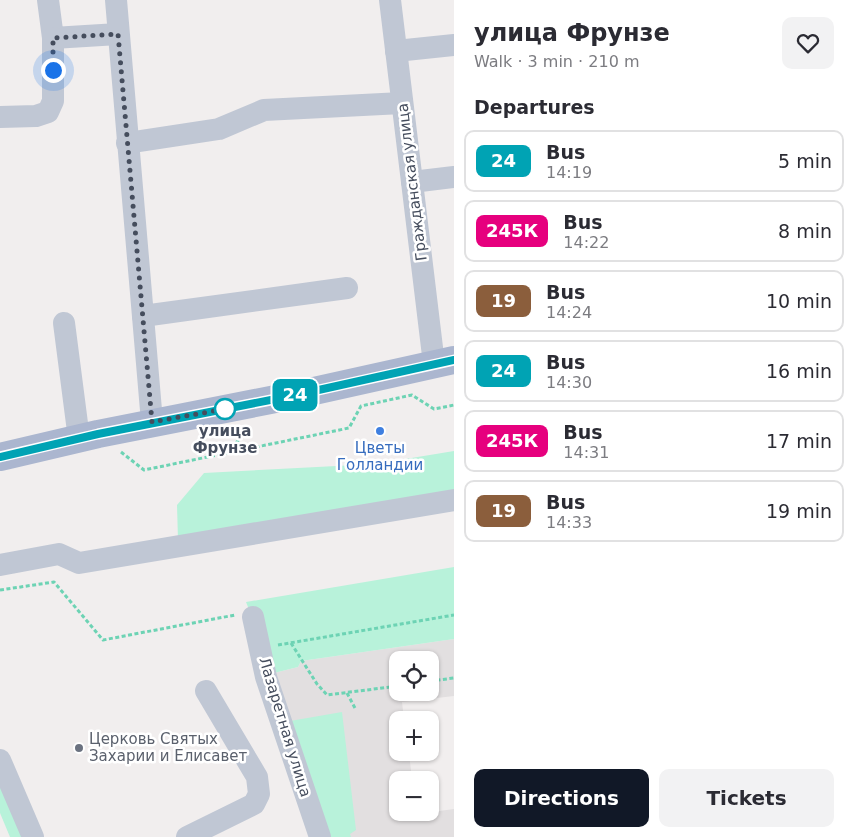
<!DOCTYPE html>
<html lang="en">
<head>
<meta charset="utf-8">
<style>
  body { margin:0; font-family:"DejaVu Sans",sans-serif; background:#f2f2f3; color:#2b2b33; height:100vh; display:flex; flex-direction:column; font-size:19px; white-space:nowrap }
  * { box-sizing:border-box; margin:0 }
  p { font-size:16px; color:#7c7c81 }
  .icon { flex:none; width:28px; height:28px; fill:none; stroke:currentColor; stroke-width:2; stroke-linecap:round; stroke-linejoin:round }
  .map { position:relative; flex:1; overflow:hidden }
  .sheet { display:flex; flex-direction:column; background:#fff; width:400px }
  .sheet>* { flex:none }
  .badge { padding:0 10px; border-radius:8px; font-size:18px; line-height:32px }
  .buttons { position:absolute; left:389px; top:651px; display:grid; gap:10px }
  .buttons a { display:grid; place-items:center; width:50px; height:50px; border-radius:10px; background:#fff; box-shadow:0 1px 4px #0004; font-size:25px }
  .you { position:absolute; width:25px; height:25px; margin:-12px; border:4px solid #fff; border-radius:50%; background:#1a73e8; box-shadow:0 0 0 8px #1a73e833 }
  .map>.badge { position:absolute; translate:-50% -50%; box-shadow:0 0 0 2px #fff }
  h2 { padding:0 20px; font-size:19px; line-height:45px }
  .round { display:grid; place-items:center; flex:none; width:52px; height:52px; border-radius:10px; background:#f2f2f3 }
  .overview { display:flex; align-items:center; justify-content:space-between; height:85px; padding:0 20px }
  h1 { font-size:24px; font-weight:800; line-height:38px }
  .button { display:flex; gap:10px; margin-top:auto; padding:10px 20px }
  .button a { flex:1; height:58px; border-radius:10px; background:#111827; color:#fff; font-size:20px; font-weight:800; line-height:58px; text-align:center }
  .button a+a { background:#f2f2f3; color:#2b2b33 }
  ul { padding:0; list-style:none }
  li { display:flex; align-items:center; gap:15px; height:62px; margin:0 10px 8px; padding:0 10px; border:2px solid #e1e1e2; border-radius:10px }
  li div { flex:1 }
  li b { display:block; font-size:19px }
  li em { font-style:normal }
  li .badge { min-width:55px; font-weight:700; text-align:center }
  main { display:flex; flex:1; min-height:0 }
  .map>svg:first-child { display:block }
  .education { fill:#e2dfe0; fill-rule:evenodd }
  .green { fill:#b8f2da }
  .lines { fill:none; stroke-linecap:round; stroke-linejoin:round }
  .path { stroke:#6dd3b4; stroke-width:3; stroke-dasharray:4 2.5; stroke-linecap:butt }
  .minor { stroke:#c0c7d4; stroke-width:22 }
  .major { stroke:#abb6cf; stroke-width:28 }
  .line-casing { stroke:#fff; stroke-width:11 }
  .line { stroke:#00a3b4; stroke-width:8 }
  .walk { stroke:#454d5d; stroke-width:5; stroke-dasharray:0 9 }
  .stop-dot { fill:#fff; stroke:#00a3b4; stroke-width:2.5 }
  .shop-dot { fill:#3f7fe0; stroke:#fff; stroke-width:2 }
  .worship-dot { fill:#6b7280; stroke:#fff; stroke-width:2 }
  .labels { text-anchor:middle; stroke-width:5; stroke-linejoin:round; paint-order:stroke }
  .street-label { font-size:15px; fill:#454d5d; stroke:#fff }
  .stop-label { font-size:15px; font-weight:bold; fill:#454d5d; stroke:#fff }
  .shop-label { font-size:15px; fill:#366cbe; stroke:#fff }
  .worship-label { font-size:15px; fill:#5b616d; stroke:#fff; text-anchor:start }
</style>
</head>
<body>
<main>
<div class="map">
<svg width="454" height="837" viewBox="0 0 454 837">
  <rect width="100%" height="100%" fill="#f1eeee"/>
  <path class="education" d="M454,639V696L402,702L404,720H398V752L409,753L412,780H398V812L417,814L454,809V837H329L274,673L298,667L301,661ZM398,660H430V692H398Z"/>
  <g class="green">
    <polygon points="454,451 454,493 178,540 177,505 204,473 375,464"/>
    <polygon points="454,567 454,639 301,661 298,667 274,673 246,602"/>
    <polygon points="342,712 356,830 350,834 351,837 329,837 290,721"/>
    <polygon points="0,775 26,837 10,837 0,813"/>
  </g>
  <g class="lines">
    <g class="path">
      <polyline points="121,452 144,470 349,428 361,406 412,395 434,409 454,405"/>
      <polyline points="228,453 249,427"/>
      <polyline points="0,590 54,582 103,640 235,615"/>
      <polyline points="291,643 317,684 327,695 398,686"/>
      <polyline points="278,645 454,615"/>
      <polyline points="430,681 454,678"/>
      <polyline points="347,693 356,710"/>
    </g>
    <g class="minor">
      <polyline points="48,0 53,38 118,34"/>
      <polyline points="116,0 152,422"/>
      <polyline points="390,0 434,364"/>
      <polyline points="396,51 454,45"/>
      <polyline points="0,117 36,116 48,112 53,101 53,38"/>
      <polyline points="127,143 219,129 264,110 402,103"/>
      <polyline points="412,182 454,177"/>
      <polyline points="143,316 347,288"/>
      <polyline points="64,323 79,439"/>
      <polyline points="0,565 59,554 79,563 454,500"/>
      <polyline points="253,617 266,677 320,837"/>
      <polyline points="0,760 33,837"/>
      <polyline points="187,837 254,804 259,794 257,777 206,691"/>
    </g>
    <polyline class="major" points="0,457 98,434 296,395 454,360"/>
  </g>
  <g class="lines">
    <defs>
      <polyline id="line" points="0,457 98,434 296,395 454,360"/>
    </defs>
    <use href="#line" class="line-casing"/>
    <use href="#line" class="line"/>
    <polyline class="walk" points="53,70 53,38 118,34 152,422 225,409"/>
  </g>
  <circle class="stop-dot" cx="225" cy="409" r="10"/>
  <circle class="shop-dot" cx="380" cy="431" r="5"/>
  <circle class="worship-dot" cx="79" cy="748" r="5"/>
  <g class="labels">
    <g class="street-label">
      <text transform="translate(412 182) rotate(-97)" y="5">Гражданская улица</text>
      <text transform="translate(285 727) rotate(73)" y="5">Лазаретная улица</text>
    </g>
    <g class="stop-label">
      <text x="225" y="436">улица<tspan x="225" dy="17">Фрунзе</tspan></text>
    </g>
    <g class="shop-label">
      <text x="380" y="453">Цветы<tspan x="380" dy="17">Голландии</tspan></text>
    </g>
    <g class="worship-label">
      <text x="89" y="744">Церковь Святых<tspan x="89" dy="17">Захарии и Елисавет</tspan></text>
    </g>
  </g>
</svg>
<div class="buttons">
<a><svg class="icon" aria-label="locate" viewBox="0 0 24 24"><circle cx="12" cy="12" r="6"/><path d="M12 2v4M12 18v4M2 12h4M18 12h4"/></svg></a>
<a>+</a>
<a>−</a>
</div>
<div class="you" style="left:53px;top:70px"></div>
<b class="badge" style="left:295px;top:395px;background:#00a3b4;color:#fff">24</b>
</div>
<section class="sheet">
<div class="overview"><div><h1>улица Фрунзе</h1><p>Walk · 3 min · 210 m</p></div><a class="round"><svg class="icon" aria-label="heart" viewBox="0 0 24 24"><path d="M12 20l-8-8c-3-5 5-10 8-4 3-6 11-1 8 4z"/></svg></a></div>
<h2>Departures</h2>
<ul>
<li><span class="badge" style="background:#00a3b4;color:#fff">24</span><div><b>Bus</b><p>14:19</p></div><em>5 min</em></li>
<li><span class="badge" style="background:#e6007e;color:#fff">245К</span><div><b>Bus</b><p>14:22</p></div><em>8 min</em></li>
<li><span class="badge" style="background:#8b5e3c;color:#fff">19</span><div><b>Bus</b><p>14:24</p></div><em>10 min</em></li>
<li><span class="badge" style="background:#00a3b4;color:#fff">24</span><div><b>Bus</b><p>14:30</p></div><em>16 min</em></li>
<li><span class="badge" style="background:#e6007e;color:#fff">245К</span><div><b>Bus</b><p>14:31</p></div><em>17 min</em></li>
<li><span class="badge" style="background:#8b5e3c;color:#fff">19</span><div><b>Bus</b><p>14:33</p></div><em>19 min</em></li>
</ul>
<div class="button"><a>Directions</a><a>Tickets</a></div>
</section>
</main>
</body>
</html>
